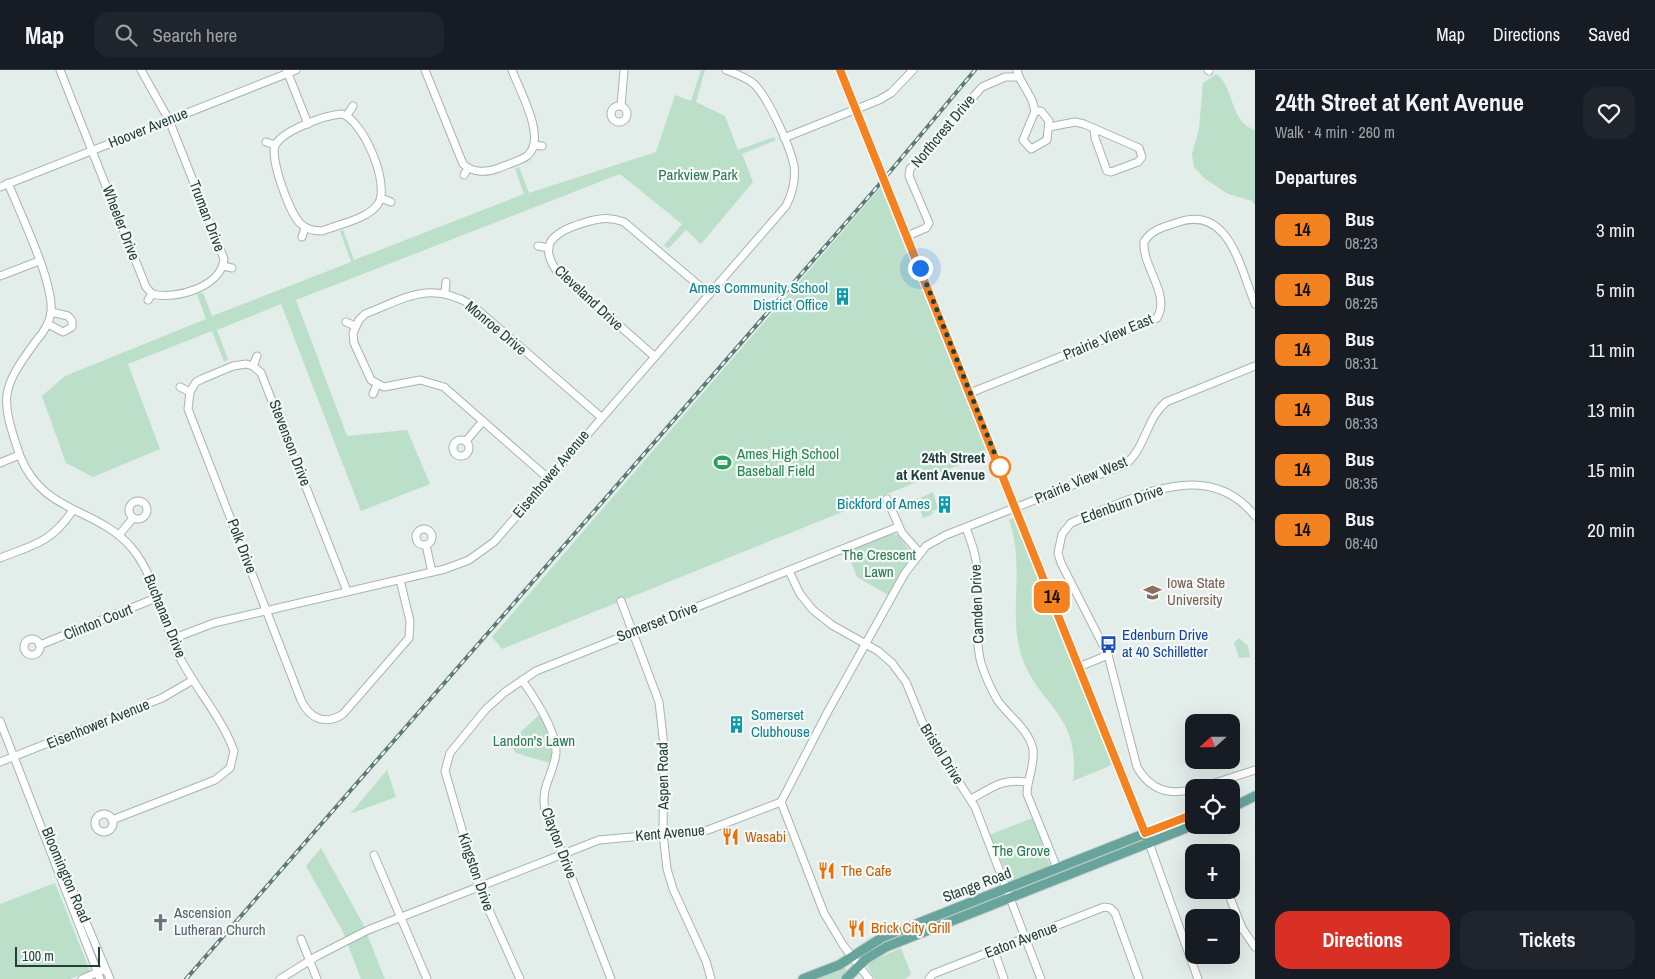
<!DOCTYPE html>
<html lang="en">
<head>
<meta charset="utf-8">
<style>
  body { margin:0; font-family:"Archivo Narrow",sans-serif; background:#20242c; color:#f1f3f6; height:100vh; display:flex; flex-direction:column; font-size:19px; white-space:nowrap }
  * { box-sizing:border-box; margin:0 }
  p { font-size:16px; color:#9ea1a6 }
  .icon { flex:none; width:28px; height:28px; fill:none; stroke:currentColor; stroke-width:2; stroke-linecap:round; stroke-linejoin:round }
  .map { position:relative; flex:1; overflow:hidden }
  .panel { display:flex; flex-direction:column; background:#171b24; width:400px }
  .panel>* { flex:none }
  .badge { padding:0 10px; border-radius:8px; font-size:18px; line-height:32px }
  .needle { width:32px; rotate:249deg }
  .buttons { position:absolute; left:1185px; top:644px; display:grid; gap:10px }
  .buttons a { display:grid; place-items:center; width:55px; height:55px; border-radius:10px; background:#171b24; box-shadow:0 5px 20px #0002; font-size:25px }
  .scale { position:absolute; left:15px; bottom:12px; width:85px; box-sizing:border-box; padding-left:5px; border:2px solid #223f3b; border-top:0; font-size:14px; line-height:18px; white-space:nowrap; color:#223f3b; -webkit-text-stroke:4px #f4f9f7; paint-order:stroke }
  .you { position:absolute; width:25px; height:25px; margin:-12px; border:4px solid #fff; border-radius:50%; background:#1a73e8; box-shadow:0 0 0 8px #1a73e833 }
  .map>.badge { position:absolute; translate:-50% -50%; box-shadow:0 0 0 2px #fff }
  h2 { padding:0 20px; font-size:19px; line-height:45px }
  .round { display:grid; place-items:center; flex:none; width:52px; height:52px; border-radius:15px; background:#20242c }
  .head { display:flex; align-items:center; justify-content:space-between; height:85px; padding:0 20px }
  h1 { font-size:24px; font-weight:700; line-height:38px }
  .primary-button { display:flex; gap:10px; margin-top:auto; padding:10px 20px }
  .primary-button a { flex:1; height:58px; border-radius:15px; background:#d93025; color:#fff; font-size:20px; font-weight:700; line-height:58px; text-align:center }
  .primary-button a+a { background:#20242c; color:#f1f3f6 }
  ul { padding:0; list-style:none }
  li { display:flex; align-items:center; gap:15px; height:60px; padding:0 20px }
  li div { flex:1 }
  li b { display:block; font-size:19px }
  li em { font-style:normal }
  li .badge { min-width:55px; font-weight:700; text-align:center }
  header { display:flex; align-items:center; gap:30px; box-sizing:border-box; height:70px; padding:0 25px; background:#171b24; border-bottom:1px solid #363941 }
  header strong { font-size:24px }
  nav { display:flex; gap:28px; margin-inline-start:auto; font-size:18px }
  .search { width:350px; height:45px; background:#20242c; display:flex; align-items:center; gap:12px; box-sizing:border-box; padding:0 18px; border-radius:15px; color:#9ea1a6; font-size:19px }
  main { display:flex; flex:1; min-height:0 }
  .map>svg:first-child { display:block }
  .green { fill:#bbdfc9 }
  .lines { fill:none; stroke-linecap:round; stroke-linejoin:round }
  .minor-casing { stroke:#a5b5b2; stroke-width:9 }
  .major-casing { stroke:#c1c9c8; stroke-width:11 }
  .minor { stroke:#fff; stroke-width:7 }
  .major { stroke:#66a49c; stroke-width:9 }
  .rail-casing { stroke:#5d7b76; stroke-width:4 }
  .rail { stroke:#f4f9f7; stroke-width:2; stroke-dasharray:5.5; stroke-linecap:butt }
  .line-casing { stroke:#fff; stroke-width:11 }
  .line { stroke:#f58220; stroke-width:8 }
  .walk { stroke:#223f3b; stroke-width:5; stroke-dasharray:0 9 }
  .stop-dot { fill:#fff; stroke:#f58220; stroke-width:2.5 }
  .labels { text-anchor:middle; stroke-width:4.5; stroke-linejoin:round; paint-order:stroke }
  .street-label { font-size:15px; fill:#223f3b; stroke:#f4f9f7 }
  .park-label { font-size:15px; fill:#2b7852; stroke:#f4f9f7 }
  .culture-label { font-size:15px; fill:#0d838f; stroke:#f4f9f7; text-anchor:end }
  .leisure-label { font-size:15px; fill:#27864d; stroke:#f4f9f7; text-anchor:start }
  .stop-label { font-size:15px; font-weight:bold; fill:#223f3b; stroke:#f4f9f7; text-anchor:end }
  .education-label { font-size:15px; fill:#785e54; stroke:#f4f9f7; text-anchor:start }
  .transit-label { font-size:15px; fill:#164399; stroke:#f4f9f7; text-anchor:start }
  .food-label { font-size:15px; fill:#c56008; stroke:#f4f9f7; text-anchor:start }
  .worship-label { font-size:15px; fill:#5b616d; stroke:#f4f9f7; text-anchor:start }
</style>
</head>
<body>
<header>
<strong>Map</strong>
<div class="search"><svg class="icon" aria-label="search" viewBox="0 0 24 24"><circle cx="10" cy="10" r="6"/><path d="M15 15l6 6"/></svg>Search here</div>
<nav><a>Map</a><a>Directions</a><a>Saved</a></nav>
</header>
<main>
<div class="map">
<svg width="1255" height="909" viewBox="0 0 1255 909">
  <rect width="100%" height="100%" fill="#e3edea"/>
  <g class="green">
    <polygon points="701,0 705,0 696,32 725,46 738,80 774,67 776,70 742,84 753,112 701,174 686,160 668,179 664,175 682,154 620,104 296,230 347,366 407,360 430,414 361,441 281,234 217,260 228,289 224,292 212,261 128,294 160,379 93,407 66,393 42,326 65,306 206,249 197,224 203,223 212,246 351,192 340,161 343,160 354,190 524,124 515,99 519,97 529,123 656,82 675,25 691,31"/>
    <path d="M1216,4C1235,17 1229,52 1255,60V135L1252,131L1228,124L1204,108L1194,97L1192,84L1199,59L1203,13Z"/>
    <polygon points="881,117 989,383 502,579 492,567"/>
    <polygon points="933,422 938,439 932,441 933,444 923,448 916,430"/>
    <path d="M1014,448L1112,695L1073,711C1082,642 1035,635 1020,581C1009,540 1025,495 1009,450Z"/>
    <polygon points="892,464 898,465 913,485 888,525 857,507 847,481"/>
    <polygon points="1239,568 1248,576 1250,587 1239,588 1234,573"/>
    <path d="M540,644C547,661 555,675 550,693L516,683L509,673Z"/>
    <polygon points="387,700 396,727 350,744"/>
    <polygon points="1033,748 1050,796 1045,800 1010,811 989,765"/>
    <polygon points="321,778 363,854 385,909 361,909 343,862 306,796"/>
    <polygon points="55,813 90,901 70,909 0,909 0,834"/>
    <polygon points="998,827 999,830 866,885 864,882 892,867"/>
    <polygon points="901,878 911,904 905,909 875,909 868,898 869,892"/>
    <polygon points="844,897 847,901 842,909 814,909"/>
  </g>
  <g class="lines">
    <defs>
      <g id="minor">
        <polyline points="60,0 146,217 152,224"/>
        <path d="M141,0L169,50L224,189C221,217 176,230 152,224"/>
        <path d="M425,0L463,94C473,103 487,103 499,98C508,94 520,91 527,86C548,69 519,20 512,0"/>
        <polyline points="1208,0 1209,1"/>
        <polyline points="287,1 308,54"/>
        <polyline points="1019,7 1032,30 1035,41 1041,41 1049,51 1047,70 1031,79 1023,70 1035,41"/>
        <circle cx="619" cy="44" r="8"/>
        <polyline points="621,36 624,0"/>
        <path d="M342,44C363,50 391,115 378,134C368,149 339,154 322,161C315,161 307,160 301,154C290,145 270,89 275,76C281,61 325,45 342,44Z"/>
        <polyline points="347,45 353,36"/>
        <polyline points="1049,57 1075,52 1084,54 1139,78 1142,87 1138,92 1111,102 1107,101 1095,68 1094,58"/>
        <polyline points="784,68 879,30 891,23 913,0"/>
        <polyline points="266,72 275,75"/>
        <polyline points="534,75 542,76"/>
        <polyline points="464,105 468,98"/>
        <path d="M8,113C20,143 54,212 51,242C50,252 43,263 36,271C0,320 0,327 20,386C43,444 96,437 131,477C155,505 161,546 176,580C192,615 221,645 234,681L230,698L215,710L112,750"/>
        <polyline points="0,117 296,0"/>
        <polyline points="381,128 391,132"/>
        <polyline points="907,166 926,158 929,153 909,106 910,99 982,17 1005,7 1019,7 1017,0"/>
        <polyline points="302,167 305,158"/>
        <polyline points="538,176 549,178"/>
        <polyline points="223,196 232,198"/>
        <polyline points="0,206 39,191"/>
        <polyline points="445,222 446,212"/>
        <polyline points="148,230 152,224"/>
        <polyline points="346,252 355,256"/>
        <polyline points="48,254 63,262 72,257 72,251 68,246 51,242"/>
        <path d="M654,286L556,200C540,176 551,165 574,156C592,150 605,145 624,152L709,224"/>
        <polyline points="253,296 257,286"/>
        <polyline points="180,317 190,322"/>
        <path d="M970,323L1157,248C1171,224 1142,197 1144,172C1151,160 1163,157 1176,153C1229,133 1240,198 1255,234"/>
        <polyline points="373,324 377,314"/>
        <circle cx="461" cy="378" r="8"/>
        <polyline points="466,371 483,351"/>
        <polyline points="0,393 19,385"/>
        <path d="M549,409L444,317L420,310L384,317L371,310L354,273L353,263L359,250L365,244C406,228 430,210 472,235L601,347"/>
        <polyline points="887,429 902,463 920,483"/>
        <circle cx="138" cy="440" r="9"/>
        <path d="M966,458C971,471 976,484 977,498C981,530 973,561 981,593C985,606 991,619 998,631C1009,646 1030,661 1033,680C1035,696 1027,709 1027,724L1057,798"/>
        <circle cx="424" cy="467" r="8"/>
        <polyline points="119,465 133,448"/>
        <polyline points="426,475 432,502"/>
        <path d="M0,488C34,475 52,472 73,440"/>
        <polyline points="789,501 800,524 813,540 832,555 878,581 892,593 906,612 926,661 975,737 1041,909"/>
        <path d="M347,521L261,303L253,296L246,294L233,296L202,309L196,312L190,322L188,339L301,630C309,648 325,656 343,644L409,568L410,551L400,510"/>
        <polyline points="621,531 659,632 664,676 663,764 667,799 673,819 706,891 711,909"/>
        <circle cx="32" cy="577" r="8"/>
        <path d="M172,569L214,553L445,499L469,490L494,472L786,136C792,124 796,111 794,96C790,76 768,27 754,14C746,7 736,4 726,0"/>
        <polyline points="40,575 156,528"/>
        <polyline points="1079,597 1108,585"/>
        <path d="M522,610C534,627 557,662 556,683C554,703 540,718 545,739L611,909"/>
        <polyline points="0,651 100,909"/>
        <polyline points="0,692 162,628 193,610"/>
        <polyline points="1199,718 1255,700"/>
        <path d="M1194,719C1169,726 1150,720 1137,697L1108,585L1061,493L1058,483L1062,464L1071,453L1078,450C1135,428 1207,386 1255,446"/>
        <path d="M971,729C992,718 1002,708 1027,712"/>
        <polyline points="781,732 824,843 843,875 869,909"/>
        <circle cx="104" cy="753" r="9"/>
        <polyline points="48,762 110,909"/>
        <polyline points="1149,773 1198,909"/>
        <polyline points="374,785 427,909"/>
        <polyline points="1227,820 1242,858 1255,877"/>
        <polyline points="1231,862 1242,858"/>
        <polyline points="301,869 317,909"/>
        <polyline points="994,880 1004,909"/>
        <polyline points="82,909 101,901"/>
        <path d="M280,909L317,886L368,860L599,770L708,760L781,732L827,643L905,503L926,476L946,465L1126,394C1146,377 1146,349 1166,332L1255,296"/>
        <polyline points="520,909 479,818 445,701 450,683 486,639 505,622 536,601 898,457"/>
        <polyline points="929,909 933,904 1104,837 1110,838 1115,843 1139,909"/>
      </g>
      <g id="major">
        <polyline points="840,0 1149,773"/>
        <polyline points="1231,738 1255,726"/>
        <polyline points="803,909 839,895 883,867 1194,744"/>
        <polyline points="846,909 866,889 886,877 1194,755"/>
      </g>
    </defs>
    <use href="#minor" class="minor-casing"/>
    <use href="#major" class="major-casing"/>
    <use href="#minor" class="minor"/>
    <use href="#major" class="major"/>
    <defs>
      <polyline id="rail" points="186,909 878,116 975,0"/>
    </defs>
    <use href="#rail" class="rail-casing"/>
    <use href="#rail" class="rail"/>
  </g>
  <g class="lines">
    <defs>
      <polyline id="line" points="840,0 1145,763 1194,744"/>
    </defs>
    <use href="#line" class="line-casing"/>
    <use href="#line" class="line"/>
    <polyline class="walk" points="920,198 1000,397"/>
  </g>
  <defs>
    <symbol id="building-bare" viewBox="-9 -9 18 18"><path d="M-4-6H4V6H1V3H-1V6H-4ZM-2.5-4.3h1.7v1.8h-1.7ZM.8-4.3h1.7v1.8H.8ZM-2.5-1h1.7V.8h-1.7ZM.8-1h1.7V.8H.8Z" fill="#0f9aa8" stroke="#f4f9f7" stroke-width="2.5" paint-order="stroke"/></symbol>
    <symbol id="stadium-bare" viewBox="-9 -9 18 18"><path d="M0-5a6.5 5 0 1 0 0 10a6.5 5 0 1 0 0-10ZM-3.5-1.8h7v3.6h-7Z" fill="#2e9e5b" stroke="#f4f9f7" stroke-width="2.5" paint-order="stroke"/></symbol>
    <symbol id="university-bare" viewBox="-9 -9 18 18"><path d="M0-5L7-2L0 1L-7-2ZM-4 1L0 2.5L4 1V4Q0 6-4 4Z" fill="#8d6e63" stroke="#f4f9f7" stroke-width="2.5" paint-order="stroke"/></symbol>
    <symbol id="bus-bare" viewBox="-9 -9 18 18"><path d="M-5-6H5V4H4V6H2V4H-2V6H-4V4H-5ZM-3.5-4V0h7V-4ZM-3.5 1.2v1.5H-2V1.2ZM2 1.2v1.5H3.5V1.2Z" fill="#1a4fb4" stroke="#f4f9f7" stroke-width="2.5" paint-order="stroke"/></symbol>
    <symbol id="restaurant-bare" viewBox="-9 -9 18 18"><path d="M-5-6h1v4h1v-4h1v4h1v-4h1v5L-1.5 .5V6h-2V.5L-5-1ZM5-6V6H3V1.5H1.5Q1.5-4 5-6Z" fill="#e8710a" stroke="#f4f9f7" stroke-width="2.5" paint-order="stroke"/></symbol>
    <symbol id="church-bare" viewBox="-9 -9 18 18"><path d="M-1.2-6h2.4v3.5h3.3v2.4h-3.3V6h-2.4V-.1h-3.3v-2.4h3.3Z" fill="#6b7280" stroke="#f4f9f7" stroke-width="2.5" paint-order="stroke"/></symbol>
  </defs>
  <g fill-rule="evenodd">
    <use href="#building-bare" x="830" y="214" width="25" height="25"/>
    <use href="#stadium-bare" x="710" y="380" width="25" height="25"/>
    <use href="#building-bare" x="932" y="422" width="25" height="25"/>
    <use href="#university-bare" x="1140" y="510" width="25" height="25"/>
    <use href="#bus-bare" x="1096" y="562" width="25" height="25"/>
    <use href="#building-bare" x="724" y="642" width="25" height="25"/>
    <use href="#restaurant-bare" x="718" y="754" width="25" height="25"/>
    <use href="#restaurant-bare" x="814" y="788" width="25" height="25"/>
    <use href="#church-bare" x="148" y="840" width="25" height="25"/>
    <use href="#restaurant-bare" x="844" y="846" width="25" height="25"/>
  </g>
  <circle class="stop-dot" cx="1000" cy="397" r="10"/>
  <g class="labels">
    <g class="street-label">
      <text transform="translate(148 58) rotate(-22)" y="5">Hoover Avenue</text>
      <text transform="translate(943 61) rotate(-50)" y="5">Northcrest Drive</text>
      <text transform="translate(207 146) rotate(69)" y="5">Truman Drive</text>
      <text transform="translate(121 153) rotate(69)" y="5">Wheeler Drive</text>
      <text transform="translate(589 228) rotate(43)" y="5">Cleveland Drive</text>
      <text transform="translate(496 258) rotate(40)" y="5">Monroe Drive</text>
      <text transform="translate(1108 267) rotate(-23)" y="5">Prairie View East</text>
      <text transform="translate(290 373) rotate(69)" y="5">Stevenson Drive</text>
      <text transform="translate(551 404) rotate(-50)" y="5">Eisenhower Avenue</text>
      <text transform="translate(1081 410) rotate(-23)" y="5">Prairie View West</text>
      <text transform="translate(1122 434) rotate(-20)" y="5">Edenburn Drive</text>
      <text transform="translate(242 476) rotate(69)" y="5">Polk Drive</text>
      <text transform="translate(977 534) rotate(-92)" y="5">Camden Drive</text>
      <text transform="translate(165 546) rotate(68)" y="5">Buchanan Drive</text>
      <text transform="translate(98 552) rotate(-22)" y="5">Clinton Court</text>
      <text transform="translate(657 552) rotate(-21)" y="5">Somerset Drive</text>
      <text transform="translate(98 654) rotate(-22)" y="5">Eisenhower Avenue</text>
      <text transform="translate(942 684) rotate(58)" y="5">Bristol Drive</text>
      <text transform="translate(663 706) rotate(-91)" y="5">Aspen Road</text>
      <text transform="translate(670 763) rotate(-5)" y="5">Kent Avenue</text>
      <text transform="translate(559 773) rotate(69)" y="5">Clayton Drive</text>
      <text transform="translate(476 802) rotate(71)" y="5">Kingston Drive</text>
      <text transform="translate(66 805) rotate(67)" y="5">Bloomington Road</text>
      <text transform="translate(977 815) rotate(-21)" y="5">Stange Road</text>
      <text transform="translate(1021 870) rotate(-21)" y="5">Eaton Avenue</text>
    </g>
    <g class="park-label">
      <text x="698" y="110">Parkview Park</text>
      <text x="879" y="490">The Crescent<tspan x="879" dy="17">Lawn</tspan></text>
      <text x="534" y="676">Landon's Lawn</text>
      <text x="1021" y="786">The Grove</text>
    </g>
    <g class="culture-label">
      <text x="828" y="223">Ames Community School<tspan x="828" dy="17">District Office</tspan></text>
      <text x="930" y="439">Bickford of Ames</text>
      <text x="751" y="650" text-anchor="start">Somerset<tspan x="751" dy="17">Clubhouse</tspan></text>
    </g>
    <g class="leisure-label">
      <text x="737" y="389">Ames High School<tspan x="737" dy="17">Baseball Field</tspan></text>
    </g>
    <g class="stop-label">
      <text x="985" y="393">24th Street<tspan x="985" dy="17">at Kent Avenue</tspan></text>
    </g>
    <g class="education-label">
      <text x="1167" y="518">Iowa State<tspan x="1167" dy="17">University</tspan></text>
    </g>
    <g class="transit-label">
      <text x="1122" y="570">Edenburn Drive<tspan x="1122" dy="17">at 40 Schilletter</tspan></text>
    </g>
    <g class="food-label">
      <text x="745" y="772">Wasabi</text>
      <text x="841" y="806">The Cafe</text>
      <text x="871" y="863">Brick City Grill</text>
    </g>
    <g class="worship-label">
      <text x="174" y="848">Ascension<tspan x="174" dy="17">Lutheran Church</tspan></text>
    </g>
  </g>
</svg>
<div class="buttons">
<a><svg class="needle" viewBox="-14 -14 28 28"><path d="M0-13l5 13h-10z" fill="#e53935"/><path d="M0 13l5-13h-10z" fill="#9ea1a6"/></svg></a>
<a><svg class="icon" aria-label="locate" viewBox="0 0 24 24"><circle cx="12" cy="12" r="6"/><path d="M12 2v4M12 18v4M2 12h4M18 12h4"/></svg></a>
<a>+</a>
<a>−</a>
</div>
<div class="scale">100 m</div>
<div class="you" style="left:920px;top:198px"></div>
<b class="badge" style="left:1052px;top:527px;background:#f58220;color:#111">14</b>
</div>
<section class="panel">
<div class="head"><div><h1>24th Street at Kent Avenue</h1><p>Walk · 4 min · 260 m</p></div><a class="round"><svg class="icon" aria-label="heart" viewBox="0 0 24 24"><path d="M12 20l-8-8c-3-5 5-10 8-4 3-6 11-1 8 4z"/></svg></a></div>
<h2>Departures</h2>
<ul>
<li><span class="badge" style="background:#f58220;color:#111">14</span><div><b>Bus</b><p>08:23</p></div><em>3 min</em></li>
<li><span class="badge" style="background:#f58220;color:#111">14</span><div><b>Bus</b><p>08:25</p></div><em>5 min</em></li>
<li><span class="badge" style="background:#f58220;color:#111">14</span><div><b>Bus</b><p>08:31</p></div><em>11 min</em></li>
<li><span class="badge" style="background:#f58220;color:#111">14</span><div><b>Bus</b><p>08:33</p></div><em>13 min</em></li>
<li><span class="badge" style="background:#f58220;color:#111">14</span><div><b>Bus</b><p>08:35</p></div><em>15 min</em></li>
<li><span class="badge" style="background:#f58220;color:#111">14</span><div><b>Bus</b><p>08:40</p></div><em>20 min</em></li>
</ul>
<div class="primary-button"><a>Directions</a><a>Tickets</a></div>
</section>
</main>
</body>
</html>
